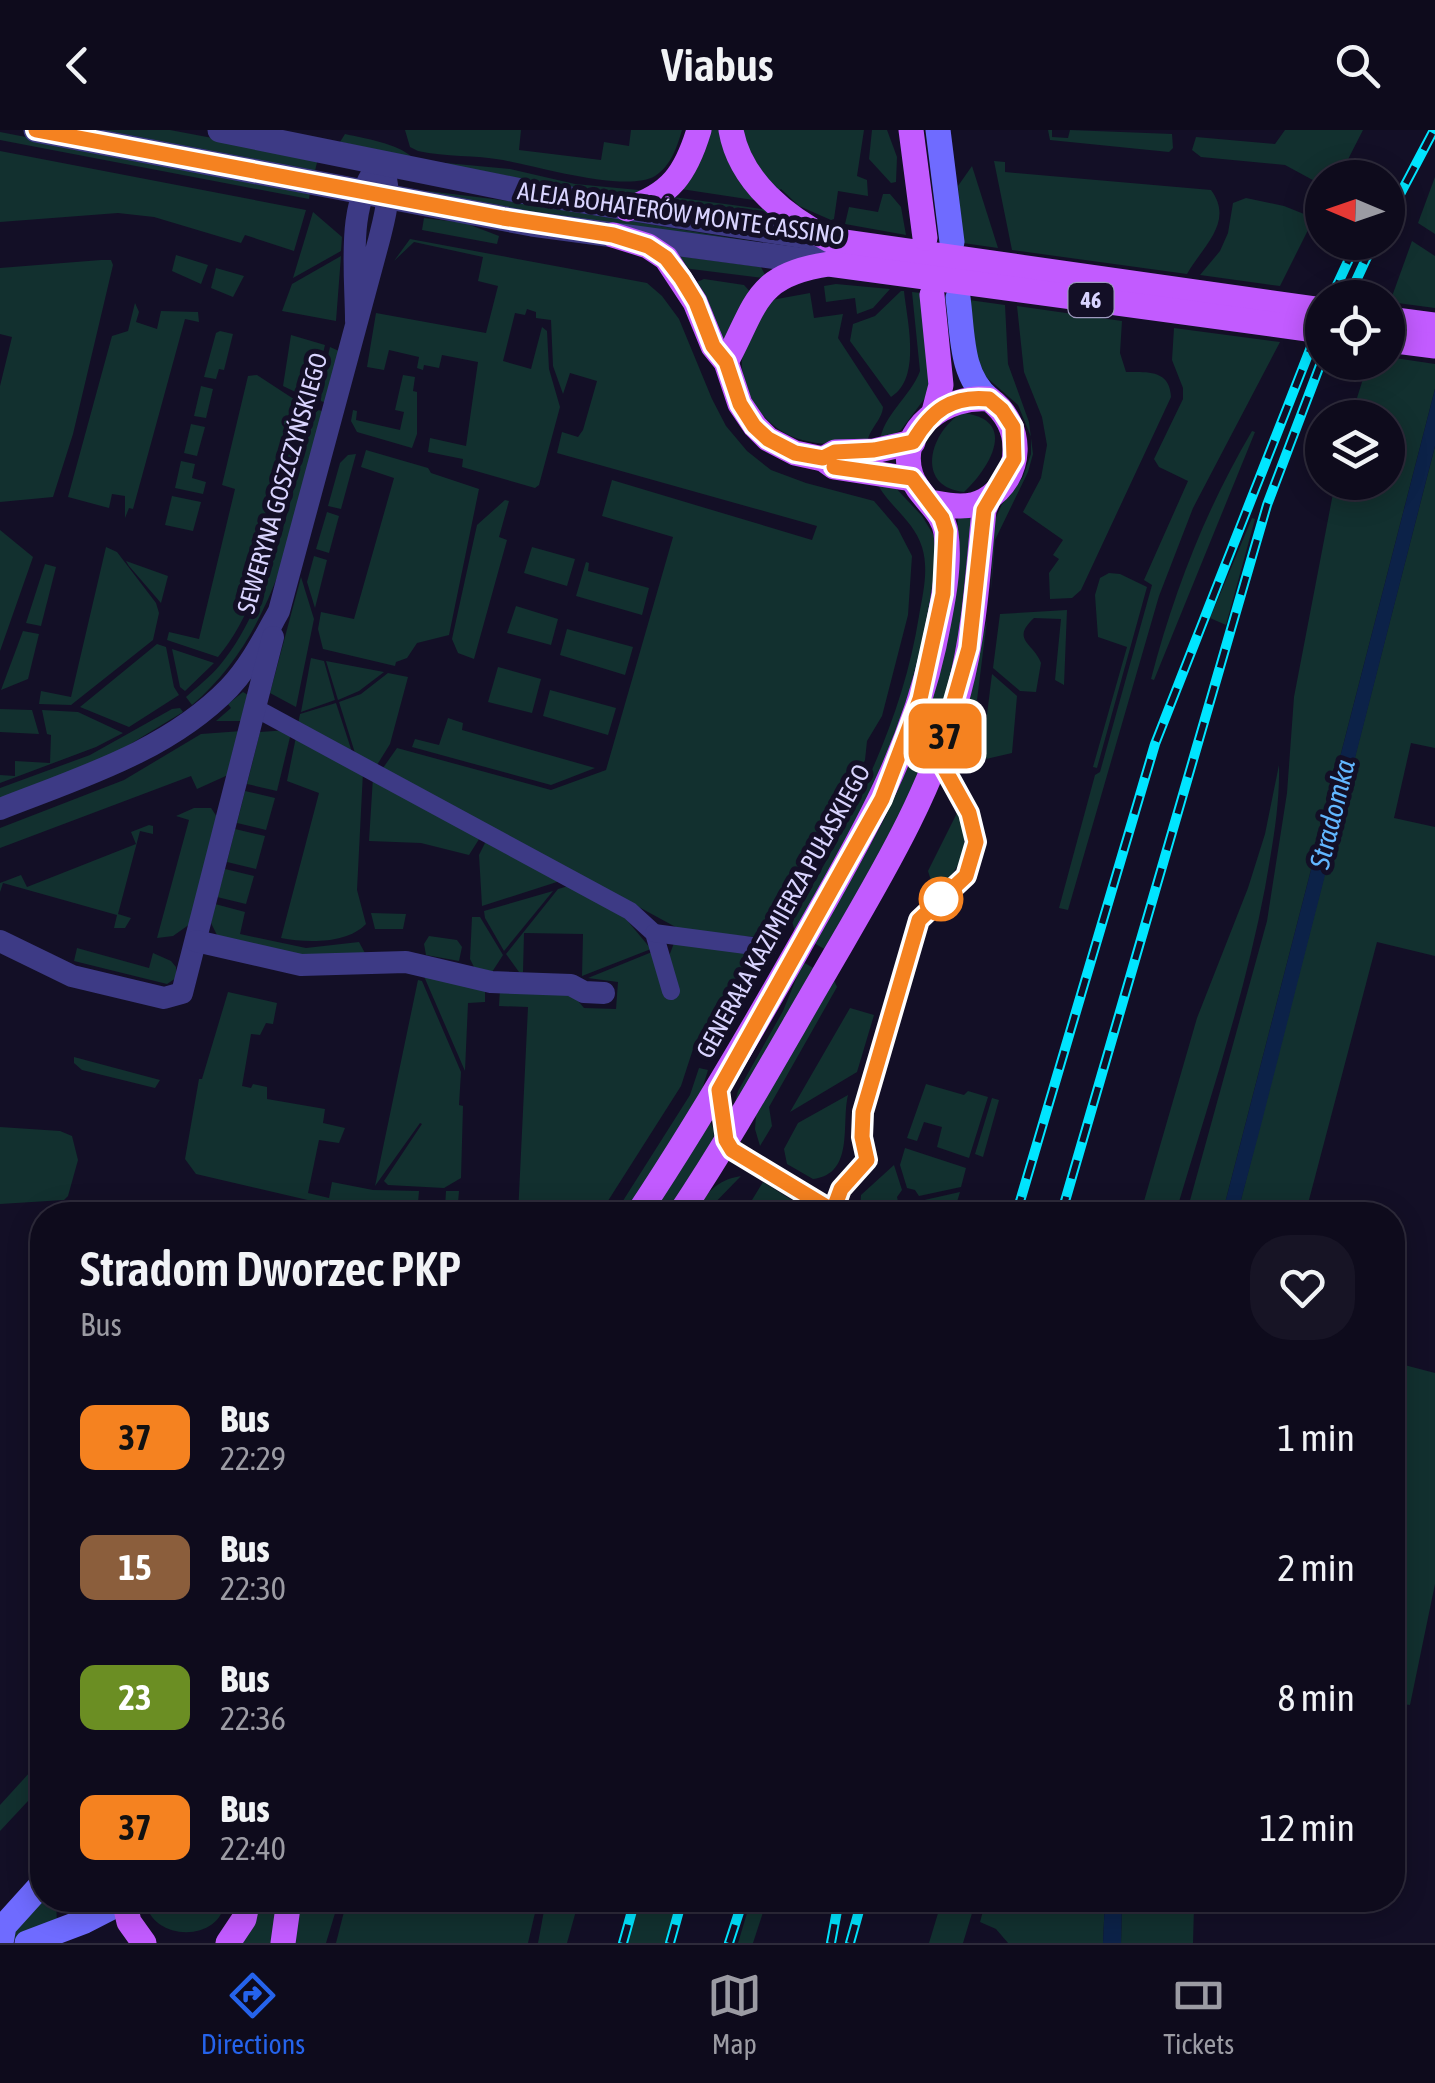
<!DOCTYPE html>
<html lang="en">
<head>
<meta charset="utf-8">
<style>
  body { margin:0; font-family:"Asap Condensed",sans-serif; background:#171425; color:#f1f3f6; height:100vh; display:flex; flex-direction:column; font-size:38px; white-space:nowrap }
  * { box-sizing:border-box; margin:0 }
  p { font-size:32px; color:#9b9ba3 }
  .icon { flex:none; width:55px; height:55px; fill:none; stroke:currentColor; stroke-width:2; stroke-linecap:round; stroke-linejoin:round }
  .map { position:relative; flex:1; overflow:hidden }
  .side { position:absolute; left:30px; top:1072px; width:1375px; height:710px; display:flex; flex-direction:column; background:#0e0b1c; border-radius:40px; box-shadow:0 5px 25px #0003,0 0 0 2px #2e2b3b }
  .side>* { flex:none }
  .badge { padding:0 20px; border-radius:15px; font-size:35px; line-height:65px }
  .needle { width:65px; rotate:272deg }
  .controls { position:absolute; left:1305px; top:30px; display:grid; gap:20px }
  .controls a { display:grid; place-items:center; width:100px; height:100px; border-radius:50%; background:#0e0b1c; box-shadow:0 5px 25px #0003,0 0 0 2px #2e2b3b; font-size:50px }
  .map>.badge { position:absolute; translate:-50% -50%; box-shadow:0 0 0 5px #fff }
  .round { display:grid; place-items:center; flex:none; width:105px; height:105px; border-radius:40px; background:#171425 }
  .head { display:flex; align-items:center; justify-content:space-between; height:170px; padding:0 50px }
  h1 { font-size:48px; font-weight:600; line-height:75px }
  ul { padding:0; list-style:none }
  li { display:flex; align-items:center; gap:30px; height:130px; padding:0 50px }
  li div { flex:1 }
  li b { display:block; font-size:38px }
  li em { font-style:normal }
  li .badge { min-width:110px; font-weight:700; text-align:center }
  header { display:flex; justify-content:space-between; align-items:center; height:130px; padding:0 50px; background:#0e0b1c; font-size:45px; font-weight:600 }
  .dock { display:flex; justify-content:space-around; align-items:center; height:140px; border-top:2px solid #2e2b3b; background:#0e0b1c; font-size:28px; color:#9b9ba3 }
  .dock a { display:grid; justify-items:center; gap:5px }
  .dock .on { color:#2563eb }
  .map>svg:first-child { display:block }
  .green { fill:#12302f }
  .water { fill:#0c2248 }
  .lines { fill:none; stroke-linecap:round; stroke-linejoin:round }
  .pedestrian { stroke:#3d3a85; stroke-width:18 }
  .minor { stroke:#3d3a85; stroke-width:22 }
  .tertiary { stroke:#3d3a85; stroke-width:25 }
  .secondary { stroke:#6f6bff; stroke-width:25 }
  .primary { stroke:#c25bff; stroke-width:25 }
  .rail-casing { stroke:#00e5ff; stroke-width:10 }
  .rail { stroke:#130f26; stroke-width:6; stroke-dasharray:19; stroke-linecap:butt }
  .line-casing { stroke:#fff; stroke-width:22 }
  .line { stroke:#f58220; stroke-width:15 }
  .stop-dot { fill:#fff; stroke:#f58220; stroke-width:5 }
  .labels { text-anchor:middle; stroke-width:10; stroke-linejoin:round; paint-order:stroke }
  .shield { fill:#130f26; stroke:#9e99be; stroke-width:2.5 }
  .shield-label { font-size:22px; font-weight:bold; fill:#d9d4ff }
  .street-label { font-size:25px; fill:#d9d4ff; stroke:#130f26 }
  .water-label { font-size:28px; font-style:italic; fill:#62b6ff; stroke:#130f26 }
</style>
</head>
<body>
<header><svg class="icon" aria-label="back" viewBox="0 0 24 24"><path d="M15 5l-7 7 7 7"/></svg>Viabus<svg class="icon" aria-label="search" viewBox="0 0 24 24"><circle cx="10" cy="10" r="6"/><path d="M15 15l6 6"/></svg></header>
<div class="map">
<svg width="1435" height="1813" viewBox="0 0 1435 1813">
  <rect width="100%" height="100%" fill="#130f26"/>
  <g class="green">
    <polygon points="99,0 170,0 318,28 315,41"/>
    <path d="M405,0H521L519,20L601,30L604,12L629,16L631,0H682C677,17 671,36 655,46C627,63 536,36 503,30C475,25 446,27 418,21L410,17Z"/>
    <polygon points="706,0 723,0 760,71 681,59"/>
    <polygon points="738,0 864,0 857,46 867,50 868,66 838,61 834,89 831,90 799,76 781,59 774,64"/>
    <polygon points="872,0 887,0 897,27 896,52 891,53 869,29"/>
    <polygon points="1048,0 1052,0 1052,7 1068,8 1070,0 1172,4 1173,18 1169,22 1050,10"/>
    <polygon points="1285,0 1363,0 1339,47 1322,48 1322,55 1285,35 1201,27 1192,20 1196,7 1275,14"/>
    <polygon points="0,2 310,62 309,69 0,10"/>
    <path d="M345,4C367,9 396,13 412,27L340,12Z"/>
    <polygon points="0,21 306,80 294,121 245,105 241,113 154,87 118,83 0,92"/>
    <path d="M994,31L1005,32V42L1211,60C1235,92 1202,117 1187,144L1012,120Z"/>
    <polygon points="435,32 510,39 575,54 649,61 615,67"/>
    <polygon points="972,36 998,118 963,113 958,56"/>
    <polygon points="1435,47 1435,104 1418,93"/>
    <polygon points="428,61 509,71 775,115 584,92 428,65"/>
    <polygon points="883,64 890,64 901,77 906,105 845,94 849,77 878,82"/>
    <polygon points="673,67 769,80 781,92 673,73"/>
    <polygon points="1246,68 1284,76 1314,88 1280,156 1200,145 1220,121 1228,103 1233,73"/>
    <polygon points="313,82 342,107 341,121 293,148"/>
    <polygon points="424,88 465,93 499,106 497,114 422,100"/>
    <polygon points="410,109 647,153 662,166 679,189 712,269 726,296 747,321 771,340 806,353 874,371 898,399 912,426 908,485 882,586 867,611 865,630 837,688 767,808 683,801 383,638 397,618 551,660 606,640 673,407 602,386 612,350 812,410 817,396 557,323 562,302 578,307 583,300 597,251 570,243 563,264 553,236 551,190 536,188 536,182 527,179 525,185 515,183 503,231 531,239 542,197 547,201 549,239 560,277 539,355 535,358 462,337 463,329 428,322 430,308 466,316 478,232 442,225 439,238 424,235 423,240 417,238 419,227 389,220 384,240 367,237 376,183 486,203 498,156 478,151 483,127 414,112 394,131"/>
    <polygon points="1412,111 1435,126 1435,178 1390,172"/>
    <polygon points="176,125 208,135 201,154 172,141"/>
    <polygon points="341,126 336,191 282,181 292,154"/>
    <polygon points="678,126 761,137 765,145 763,148 683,138"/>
    <polygon points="101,130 111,130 113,135 73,304 53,367 0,372 0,256 12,207 0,204 0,138"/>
    <polygon points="216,138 244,146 233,167 211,158"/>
    <polygon points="704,149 744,155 752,164 727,221 695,153"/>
    <polygon points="836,154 890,159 873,178 857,184 855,168 826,172 824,156"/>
    <path d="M901,161H904C907,191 922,248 891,267L850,211L853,194L875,186Z"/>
    <path d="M912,162L921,163L930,247L928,264L901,300L880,313C881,287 911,266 920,241Z"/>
    <path d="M810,163L814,188L843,184L838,208L883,277C882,291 868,299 867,315C820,314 785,318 755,275C747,263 741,245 742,230C744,211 758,189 766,171Z"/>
    <polygon points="969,170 1005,175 1008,234 1029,292 1033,324 1028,342 995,410 991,462 994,392 1002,374 1023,347 1031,324 1031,307 1018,275 985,246 977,226"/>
    <polygon points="135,173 139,182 136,192 157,199 161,181 198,182 199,192 185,189 133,379 129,378 125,388 125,366 112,364 109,378 68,367 112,206 128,201"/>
    <path d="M1017,176L1122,191L1120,223L1126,242C1146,242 1170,239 1171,267L1081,460L1072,468L1050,469L1049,443L1059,429L1053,425L1063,410L1023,382L1041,348L1047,315L1042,287L1024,242Z"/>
    <polygon points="1174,198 1280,212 1193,378 1159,466 1068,780 1059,778 1095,645 1100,642 1152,455 1144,450 1188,351 1159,337 1154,329 1183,269 1183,258 1172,230"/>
    <polygon points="220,201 233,204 224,240 219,239 216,249 204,247 216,203"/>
    <polygon points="291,205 325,215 312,270 283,256"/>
    <polygon points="330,217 339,221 326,273 321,271 319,264"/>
    <polygon points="1388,227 1435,234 1435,259 1222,1085 1186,1085 1267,791 1287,663 1294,567 1335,353 1388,352 1388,288 1351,287 1368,233 1388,232"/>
    <path d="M257,245L309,279C289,353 267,469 218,527L167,510L169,502L199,509L235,359L222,355L248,246Z"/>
    <polygon points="403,245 415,247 413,261 417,262 417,304 412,318 357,302 351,291 353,280 357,281 356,290 400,300 404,282 395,280"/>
    <polygon points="201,256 213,259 206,288 194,286"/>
    <path d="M319,280L324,282C296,386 278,502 192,575L186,567C197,557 210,547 220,535C271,475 293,358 313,283Z"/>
    <path d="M962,283C1020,289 989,339 964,362C914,357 930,301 962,283Z"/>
    <polygon points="191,294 205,297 197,326 184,323"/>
    <path d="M1252,301L1255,302L1154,550L1151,549C1174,461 1206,379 1252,301Z"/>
    <polygon points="1435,316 1435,618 1411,613 1394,688 1435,697 1435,826 1377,812 1305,1085 1237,1085"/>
    <polygon points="366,320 428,338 431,343 479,359 449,505 417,513 407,528 396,532 395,536 323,519 318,499 321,482 354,489 394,348 361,337"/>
    <polygon points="356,324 341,379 328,376 340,333 348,325"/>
    <polygon points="181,331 195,334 192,348 206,352 203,364 175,358"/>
    <path d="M891,353L922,386L936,409L933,455L920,529L883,640L795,802L792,791C849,693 901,599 919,486C923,463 929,440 922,417C914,391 890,377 878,355Z"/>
    <polygon points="172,366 201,372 193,401 165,395"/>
    <polygon points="505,370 509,371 499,407 507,410 474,529 458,523 452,509 477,395"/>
    <polygon points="327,382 339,386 329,423 316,419"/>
    <path d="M972,386C971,484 946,581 907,670C885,722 853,771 826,820L814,813C846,758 880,703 905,643C937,569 954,468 958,387Z"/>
    <polygon points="1252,388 1255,389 1226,495 1210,488"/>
    <polygon points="0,400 33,427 0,521"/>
    <polygon points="106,417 117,422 156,473 159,483 153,510 71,575 39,574 41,561 71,567"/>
    <polygon points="532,417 575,429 567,456 524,443"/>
    <polygon points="314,426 327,430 315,478 307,452"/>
    <polygon points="126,431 168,446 161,473 129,436"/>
    <polygon points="586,432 589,433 588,441 649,458 642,485 576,466"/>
    <polygon points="45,434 56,437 41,496 26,493"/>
    <polygon points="1109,443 1120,444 1147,457 1097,638 1093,637 1127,517 1098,507 1095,465 1100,448"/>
    <polygon points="301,447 314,489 296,577 270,563"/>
    <polygon points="516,476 558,489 551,515 507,503"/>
    <path d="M1067,480L1064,555L1055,550L1061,489L1034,488C1010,510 1034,513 1041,533L1036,562L1020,561L993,538L1000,484Z"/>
    <polygon points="987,490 972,610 962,612 955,627 956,608"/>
    <polygon points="567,499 633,517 625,545 560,525"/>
    <polygon points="23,501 39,504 28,549 1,560"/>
    <polygon points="157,514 166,517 174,557 179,565 129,597 80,577"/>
    <polygon points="172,519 214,533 185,561 180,557"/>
    <polygon points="311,528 324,531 335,570 301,582"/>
    <polygon points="326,531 384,542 359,561 338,570"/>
    <polygon points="498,537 541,549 532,583 488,572"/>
    <polygon points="388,543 408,547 390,614 377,635 355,623 339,572 361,564"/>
    <polygon points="992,544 1017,566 1012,623 986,629 983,617"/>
    <polygon points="550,560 616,578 608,605 543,586"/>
    <polygon points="243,562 248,565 244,591 216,591 231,578 228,574"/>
    <polygon points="336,573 352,622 298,594 300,584"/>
    <polygon points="180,578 183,582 114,624 0,669 0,658 90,625 172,579"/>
    <polygon points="0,579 32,580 39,604 0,602"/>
    <polygon points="42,580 78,582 123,603 96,617 0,653 0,645 15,646 15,631 50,633 51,605 47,604"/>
    <polygon points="448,588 463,593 462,600 595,638 551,655 412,617 415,609 439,615"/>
    <polygon points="288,600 291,603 277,661 247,654 260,602"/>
    <polygon points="242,601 228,645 197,659 191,646 0,718 0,698 124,650 201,604"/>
    <path d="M296,607L363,642L357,760L366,794C347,814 307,813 281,808L319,663L287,651Z"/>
    <path d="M1279,635C1280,677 1272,717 1265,758C1244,869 1207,977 1175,1085H1140L1197,888L1248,758L1265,704Z"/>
    <polygon points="373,647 481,706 469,725 421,713 369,711"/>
    <polygon points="245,661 275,668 266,700 237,693"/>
    <polygon points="194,678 211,678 217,687 190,794 173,806 157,808 189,690 176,686"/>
    <path d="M958,681C972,711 962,743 934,760L928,741Z"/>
    <polygon points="149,695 153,696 153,704 140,701 118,784 131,788 125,798 114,798 117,785 3,753 0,762 0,753 21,745 27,757 136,714 131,702"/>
    <polygon points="235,699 265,706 256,739 227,732"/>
    <polygon points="487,709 563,750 482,776 479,725"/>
    <polygon points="225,739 254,746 246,774 217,767"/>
    <polygon points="572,755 626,789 651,819 582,846 583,804 524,803 523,842 519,842 506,824 558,759"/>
    <polygon points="553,761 504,821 485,788 484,781"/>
    <polygon points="215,774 245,782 240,804 306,818 359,812 366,825 320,829 218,807 211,793"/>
    <polygon points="371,783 406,784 403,799 375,799"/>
    <polygon points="472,787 480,787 503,825 492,842 474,837 470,829"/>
    <polygon points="429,806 457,810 462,817 459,831 426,825 424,814"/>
    <polygon points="674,813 758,820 725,863 695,913 681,956 599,1085 518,1085 528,877 499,876 500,859 568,859 584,878 616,879 618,852 588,848 652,822 668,829"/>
    <polygon points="77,818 149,838 153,823 171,831 176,837 176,848 167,854 74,831"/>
    <polygon points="803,832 815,839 734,976 738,961 783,881"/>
    <polygon points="423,844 485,860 485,872 468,873 465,941"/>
    <polygon points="833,848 837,857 769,977 772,996 760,1016 755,999 756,985"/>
    <polygon points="418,850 422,851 461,942 459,975 463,976 461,1048 444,1058 388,1055 384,1051 422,994 420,993 375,1056"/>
    <polygon points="228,862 277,873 273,894 266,893 260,905 251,904 242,956 251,958 253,954 267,957 267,969 325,979 323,993 345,998 339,1013 319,1010 308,1063 329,1068 332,1052 373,1060 419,1061 418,1073 445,1077 446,1061 459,1061 457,1085 359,1085 359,1082 196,1044 185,1029 199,949 202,949"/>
    <polygon points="850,878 874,885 857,942 790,982"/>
    <polygon points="74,927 160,950 155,958 82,940 74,933"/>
    <polygon points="699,938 708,940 700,966 628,1080 624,1085 614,1085 690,965"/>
    <polygon points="926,954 964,965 968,961 988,967 969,1028 937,1017 942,997 924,992 917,1011 907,1008"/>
    <path d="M848,965C841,994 855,1044 813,1049L787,1034L784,1019L798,993Z"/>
    <polygon points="992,968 999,970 983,1027 975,1024"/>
    <polygon points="710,992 714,1000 713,1013 667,1085 650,1085"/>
    <polygon points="0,997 60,1001 72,1006 78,1030 68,1066 64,1070 0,1074"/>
    <polygon points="905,1018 966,1038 961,1057 919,1066 915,1060 907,1058 900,1035"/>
    <polygon points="894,1035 902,1060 897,1067 901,1085 870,1085 860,1079 861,1065"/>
    <path d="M741,1046L703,1085H692C706,1065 715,1050 741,1046Z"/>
    <polygon points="763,1052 795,1072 805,1085 786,1085 768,1079 765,1085 733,1085 752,1070"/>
    <polygon points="960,1062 953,1085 906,1085 917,1079 920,1071"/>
    <polygon points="1393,1232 1435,1243 1435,1454 1410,1575 1393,1573"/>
    <polygon points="42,1629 42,1656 0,1701 0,1675"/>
    <polygon points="42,1770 56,1770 57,1795 12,1811 9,1802"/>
    <path d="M145,1770H225C222,1813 151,1813 145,1770Z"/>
    <polygon points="255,1770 283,1770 276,1813 240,1813"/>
    <polygon points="296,1770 339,1770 326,1813 290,1813"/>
    <polygon points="347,1770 538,1770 528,1813 336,1813"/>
    <polygon points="546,1770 579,1770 567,1813 538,1813"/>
    <polygon points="638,1770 679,1770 667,1813 626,1813"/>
    <polygon points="751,1770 767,1770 753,1813 738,1813"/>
    <polygon points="942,1770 976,1770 963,1813 929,1813"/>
    <polygon points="986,1770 1105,1770 1103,1813 1008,1813 996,1799 980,1792"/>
    <polygon points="1122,1770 1331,1770 1194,1777 1193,1813 1121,1813"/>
  </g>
  <g class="water">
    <polygon points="1435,259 1435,316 1261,995 1237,1085 1222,1085"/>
    <polygon points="1105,1770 1122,1770 1121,1813 1103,1813"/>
  </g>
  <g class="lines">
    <g class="pedestrian">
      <polyline points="257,579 630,781 654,803 671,861"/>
      <polyline points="654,803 768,818"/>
    </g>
    <g class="minor">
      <path d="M0,679C79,648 168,621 229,558C250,536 264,508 279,481L379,110C386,82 393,61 381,32C345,71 356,141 356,191"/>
      <polyline points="0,811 72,846 164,868 182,863 273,507"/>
      <polyline points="196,811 301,835 406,832 491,852 571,855 584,862 604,863"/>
    </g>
    <g class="tertiary">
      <polyline points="36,0 532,94 829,134"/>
      <polyline points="220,0 526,62 830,110"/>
    </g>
    <g class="secondary">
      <polyline points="938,0 952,112"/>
      <path d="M958,168C963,204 960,245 989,269"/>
      <polyline points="1,1813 4,1796 42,1754"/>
      <polyline points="27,1813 85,1791 124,1771"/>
    </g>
    <g class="primary">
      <path d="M731,0C740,52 787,88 830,110L1322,180"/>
      <polyline points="911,0 925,108"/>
      <path d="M627,79C671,65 686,43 699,0"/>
      <polyline points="613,105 648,116 666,128 695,172 713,216 726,232 740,274 755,296 768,309 795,323 823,329 834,337 912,349"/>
      <polyline points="932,165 941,255 934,282"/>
      <polyline points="1388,189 1435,195"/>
      <polyline points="1388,210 1435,216"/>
      <path d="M726,232C757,175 754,145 829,134L1322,201"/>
      <polyline points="823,329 835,322 874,321 913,312"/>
      <path d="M637,1085C695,998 747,909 798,819C855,718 909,630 934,516C941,481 951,438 946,403C943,379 918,367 911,345C896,298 948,265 989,269C1025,295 1024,347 985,370C968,380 947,375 929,372"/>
      <path d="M679,1085C730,1009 775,928 821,849C874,757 932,666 959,561C975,501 978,441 984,380L989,368"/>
      <polyline points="124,1770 129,1792 144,1813"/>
      <polyline points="228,1813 244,1789 248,1770"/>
      <polyline points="283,1813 289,1770"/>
    </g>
    <defs>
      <g id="rail">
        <polyline points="1388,87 1434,0"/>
        <polyline points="1331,168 1357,112"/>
        <polyline points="1348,168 1374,112"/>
        <polyline points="1016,1085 1155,614 1322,189"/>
        <polyline points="1061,1085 1267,375 1322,230"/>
        <polyline points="623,1813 635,1770"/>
        <polyline points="670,1813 682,1770"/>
        <polyline points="729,1813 743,1770"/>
        <polyline points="831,1813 839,1770"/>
        <polyline points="850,1813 862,1770"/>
      </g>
    </defs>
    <use href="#rail" class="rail-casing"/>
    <use href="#rail" class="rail"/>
  </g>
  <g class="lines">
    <defs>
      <path id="line" d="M36,0L503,88L613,105L648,116L666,128L682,149L696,172L713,216L726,232L740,274L754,296L768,309L795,323L823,328L835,322L874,320L913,312C931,281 952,265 989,269L1002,280L1013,297L1014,329L984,380L969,518L938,627L969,683L976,712L966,746L919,790L863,982L862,1007L867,1030L841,1059L833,1081L732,1020L726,1010L719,960L882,669L920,569L943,464L946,401L942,388L912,348L834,337"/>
    </defs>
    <use href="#line" class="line-casing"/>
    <use href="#line" class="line"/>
  </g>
  <circle class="stop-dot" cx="941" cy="769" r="20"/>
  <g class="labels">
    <rect class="shield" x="1068.5" y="153" width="45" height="34" rx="8"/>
    <g class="shield-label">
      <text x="1091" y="178">46</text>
    </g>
    <g class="street-label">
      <text transform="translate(681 83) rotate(8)" y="9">ALEJA BOHATERÓW MONTE CASSINO</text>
      <text transform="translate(282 353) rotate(-74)" y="9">SEWERYNA GOSZCZYŃSKIEGO</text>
      <text transform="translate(783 781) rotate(-61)" y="9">GENERAŁA KAZIMIERZA PUŁASKIEGO</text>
    </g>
    <g class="water-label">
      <text transform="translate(1332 684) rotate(-76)" y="10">Stradomka</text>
    </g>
  </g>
</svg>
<div class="controls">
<a><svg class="needle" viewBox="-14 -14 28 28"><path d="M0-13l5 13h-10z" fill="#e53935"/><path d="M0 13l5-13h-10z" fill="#9b9ba3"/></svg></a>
<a><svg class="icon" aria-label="locate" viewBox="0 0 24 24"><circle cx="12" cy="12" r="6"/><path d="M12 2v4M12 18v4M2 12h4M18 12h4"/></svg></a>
<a><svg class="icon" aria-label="layers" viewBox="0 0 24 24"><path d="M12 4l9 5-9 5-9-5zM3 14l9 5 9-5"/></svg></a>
</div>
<b class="badge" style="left:945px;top:606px;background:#f58220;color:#111">37</b>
<section class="side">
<div class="head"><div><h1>Stradom Dworzec PKP</h1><p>Bus</p></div><a class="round"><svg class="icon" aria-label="heart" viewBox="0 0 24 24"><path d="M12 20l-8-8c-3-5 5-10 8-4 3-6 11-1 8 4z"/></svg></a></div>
<ul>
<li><span class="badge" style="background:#f58220;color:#111">37</span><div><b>Bus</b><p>22:29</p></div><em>1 min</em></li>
<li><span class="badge" style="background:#8b5e3c;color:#fff">15</span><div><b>Bus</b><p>22:30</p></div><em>2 min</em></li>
<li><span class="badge" style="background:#6b8e23;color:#fff">23</span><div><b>Bus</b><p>22:36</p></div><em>8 min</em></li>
<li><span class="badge" style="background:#f58220;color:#111">37</span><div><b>Bus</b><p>22:40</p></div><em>12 min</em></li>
</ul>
</section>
</div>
<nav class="dock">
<a class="on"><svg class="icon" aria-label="directions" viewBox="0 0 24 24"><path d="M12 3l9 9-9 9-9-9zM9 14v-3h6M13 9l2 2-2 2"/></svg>Directions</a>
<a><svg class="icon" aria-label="map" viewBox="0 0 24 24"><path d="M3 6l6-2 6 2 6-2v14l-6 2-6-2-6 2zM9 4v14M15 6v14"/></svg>Map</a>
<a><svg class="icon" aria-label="tickets" viewBox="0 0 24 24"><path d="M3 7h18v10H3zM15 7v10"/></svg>Tickets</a>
</nav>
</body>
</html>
